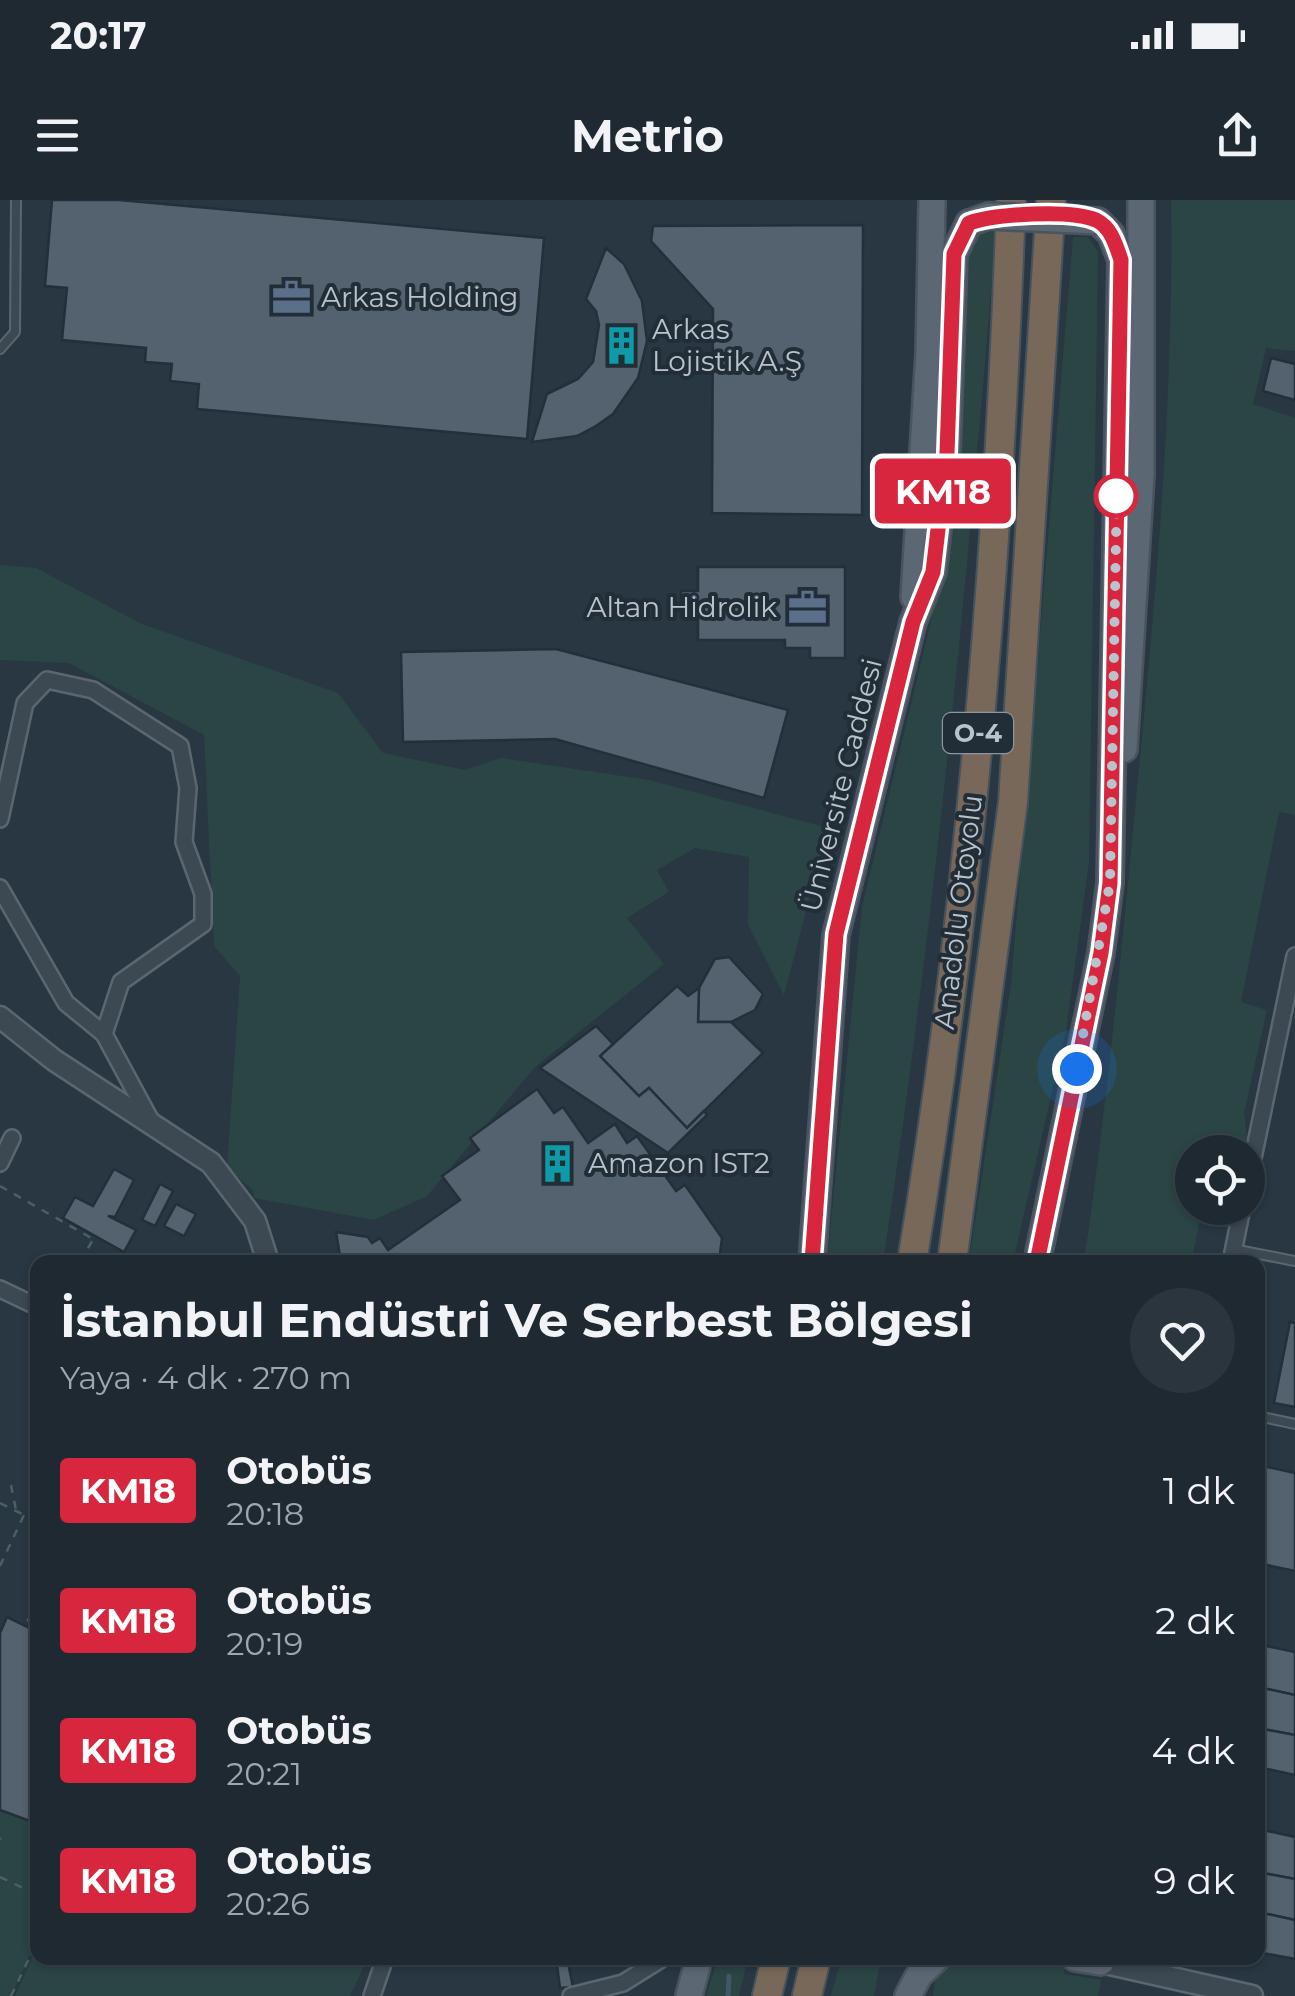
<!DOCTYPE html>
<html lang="tr">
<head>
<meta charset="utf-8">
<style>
  body { margin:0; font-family:Montserrat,sans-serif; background:#2b353e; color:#f1f3f6; height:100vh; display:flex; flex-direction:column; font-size:38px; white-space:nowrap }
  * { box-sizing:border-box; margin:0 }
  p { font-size:32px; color:#a1a6ac }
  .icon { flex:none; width:55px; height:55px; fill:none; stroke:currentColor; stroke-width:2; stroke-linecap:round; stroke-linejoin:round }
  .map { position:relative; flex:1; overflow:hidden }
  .details { position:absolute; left:30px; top:1055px; width:1235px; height:710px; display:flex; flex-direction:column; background:#1e2932; border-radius:20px; box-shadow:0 2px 8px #0004,0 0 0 2px #3c454d }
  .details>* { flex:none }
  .badge { padding:0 20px; border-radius:8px; font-size:35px; line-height:65px }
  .tools { position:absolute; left:1175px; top:935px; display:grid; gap:20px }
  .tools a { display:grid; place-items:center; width:90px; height:90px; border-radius:50%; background:#1e2932; box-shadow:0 2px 8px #0004,0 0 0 2px #3c454d; font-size:50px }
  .you { position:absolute; width:50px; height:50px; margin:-25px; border:8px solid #fff; border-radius:50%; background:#1a73e8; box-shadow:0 0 0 15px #1a73e833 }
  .map>.badge { position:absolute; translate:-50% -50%; box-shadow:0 0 0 5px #fff }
  .round { display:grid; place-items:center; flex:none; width:105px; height:105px; border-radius:52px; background:#2b353e }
  .head { display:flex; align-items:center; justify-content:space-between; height:170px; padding:0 30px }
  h1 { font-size:48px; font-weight:700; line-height:75px }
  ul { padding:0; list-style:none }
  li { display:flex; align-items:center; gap:30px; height:130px; padding:0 30px }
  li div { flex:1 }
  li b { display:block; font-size:38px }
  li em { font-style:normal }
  li .badge { min-width:110px; font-weight:700; text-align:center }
  .status { display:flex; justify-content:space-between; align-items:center; height:70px; padding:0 50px; background:#1e2932; direction:ltr }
  .status svg { height:28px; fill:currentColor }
  header { display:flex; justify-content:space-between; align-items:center; height:130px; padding:0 30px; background:#1e2932; font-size:45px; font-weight:700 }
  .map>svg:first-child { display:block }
  .green { fill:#2b4544 }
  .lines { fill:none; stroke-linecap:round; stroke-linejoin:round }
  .stream { stroke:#3f576b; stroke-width:5 }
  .building { fill:#54626f; stroke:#232f39; stroke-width:2.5 }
  .service-casing { stroke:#5b666f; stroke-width:12 }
  .minor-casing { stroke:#5b666f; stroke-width:20 }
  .tertiary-casing { stroke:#5b666f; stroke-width:25 }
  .primary-casing { stroke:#49545e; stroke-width:30 }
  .motorway-casing { stroke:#47535c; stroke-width:32 }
  .path { stroke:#4a6161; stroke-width:2.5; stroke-dasharray:8 8; stroke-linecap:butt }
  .service { stroke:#3c4852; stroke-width:8 }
  .minor { stroke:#3c4852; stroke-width:15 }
  .tertiary { stroke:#3c4852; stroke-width:20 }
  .primary { stroke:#5b6772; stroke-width:25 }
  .motorway { stroke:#78685a; stroke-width:28 }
  .primary-bridge-casing { stroke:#49545e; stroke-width:30; stroke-linecap:butt }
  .primary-bridge { stroke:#5b6772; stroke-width:25 }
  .line-casing { stroke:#fff; stroke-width:22 }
  .line { stroke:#d7263d; stroke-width:15 }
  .walk { stroke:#bac3cc; stroke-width:10; stroke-dasharray:0 18 }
  .stop-dot { fill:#fff; stroke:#d7263d; stroke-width:5 }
  .labels { text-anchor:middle; stroke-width:8; stroke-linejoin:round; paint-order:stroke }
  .shield { fill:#212d37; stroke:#8c969f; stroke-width:2.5 }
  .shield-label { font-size:25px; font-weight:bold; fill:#bac3cc }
  .poi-label { font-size:28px; fill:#bac3cc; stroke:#212d37; text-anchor:start }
  .street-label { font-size:28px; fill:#bac3cc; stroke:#212d37 }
</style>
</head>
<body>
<div class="status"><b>20:17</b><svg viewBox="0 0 49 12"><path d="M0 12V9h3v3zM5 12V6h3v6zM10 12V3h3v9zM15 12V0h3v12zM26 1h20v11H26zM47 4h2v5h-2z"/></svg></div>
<header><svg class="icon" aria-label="menu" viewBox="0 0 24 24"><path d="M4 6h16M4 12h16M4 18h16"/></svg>Metrio<svg class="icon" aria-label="share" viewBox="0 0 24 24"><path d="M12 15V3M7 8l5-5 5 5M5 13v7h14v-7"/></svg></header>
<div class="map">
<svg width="1295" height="1796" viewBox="0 0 1295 1796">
  <rect width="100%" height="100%" fill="#283742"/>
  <g class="green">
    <path d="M1171,0H1295V151L1266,148L1253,204L1295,218V615L1279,612L1241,802L1267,810L1244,913L1247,937L1243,952H1192V1008H1223L1219,1020H1200L1191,1062H1084C1107,905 1122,747 1137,589C1156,394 1174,196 1171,0Z"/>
    <path d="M996,31C968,376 935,720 883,1062H827L862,707L937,396L967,49L982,33Z"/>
    <polygon points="1073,37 1088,37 1098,52 1089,662 1066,831 1013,1062 969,1062 1011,784"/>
    <polygon points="0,365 36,368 142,424 338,493 383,553 465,570 501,558 649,580 828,628 784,795 748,725 749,657 695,648 657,670 669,692 627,718 664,764 535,867 427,996 374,1020 254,998 253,990 227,968 240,776 214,746 204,535 69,463 0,460"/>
    <polygon points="0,1610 37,1623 37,1740 11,1796 0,1796"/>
    <polygon points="37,1747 38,1758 368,1758 350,1796 15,1796"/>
    <polygon points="718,1758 748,1758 739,1796 706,1796"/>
    <polygon points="841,1758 881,1758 874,1796 831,1796"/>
    <polygon points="939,1758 1065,1758 1064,1774 1101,1780 1098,1796 933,1796"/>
  </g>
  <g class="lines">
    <polyline class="stream" points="728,1796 729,1776"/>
  </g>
  <g class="building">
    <polygon points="52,0 119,0 544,38 527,239 197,209 199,184 170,181 172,164 145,162 146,148 62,140 67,88 45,86"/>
    <polygon points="863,25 862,315 712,313 713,109 651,41 653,26"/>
    <polygon points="606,48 624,64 642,101 647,141 638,178 613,214 596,226 577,236 532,242 547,194 578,179 593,162 599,125 596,111 586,99"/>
    <polygon points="1271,158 1295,164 1295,200 1263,191"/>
    <polygon points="698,367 845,367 845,458 810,458 810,448 785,448 785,440 698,440 698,417 681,417 681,391 698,391"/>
    <polygon points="556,449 788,510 764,598 555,539 403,542 401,452"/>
    <polygon points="729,757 763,794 755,810 731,822 698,822 699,788 715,759"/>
    <polygon points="677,786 688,796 699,788 698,822 731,822 763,853 687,928 649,888 639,896 600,856"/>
    <polygon points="596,826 613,844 600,856 639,896 649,888 687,928 704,911 707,915 668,953 540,868"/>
    <polygon points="537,889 554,913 563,907 588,943 615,924 627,943 637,936 676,991 685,985 722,1038 719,1062 341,1062 336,1032 368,1037 372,1043 380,1038 388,1050 460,1000 442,976 479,950 470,938"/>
    <polygon points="114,969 134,980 115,1017 108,1016 136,1030 124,1052 63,1018 75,997 93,1006"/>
    <polygon points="160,984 173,991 155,1026 142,1020"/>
    <polygon points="176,1004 196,1014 184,1036 164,1026"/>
    <polygon points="1290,1122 1295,1123 1295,1207 1274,1203"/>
    <polygon points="1258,1265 1295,1273 1295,1371 1262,1364 1264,1353 1258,1351"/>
    <polygon points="7,1417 38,1432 38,1624 0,1610 0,1433"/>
    <polygon points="1266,1446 1295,1452 1295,1495 1258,1487"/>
    <polygon points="1258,1487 1295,1495 1295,1535 1258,1528"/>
    <polygon points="1258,1528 1295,1535 1295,1575 1258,1567"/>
    <polygon points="1258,1629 1295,1637 1295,1679 1258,1672"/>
    <polygon points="1258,1672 1295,1679 1295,1720 1258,1712"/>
    <polygon points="1258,1712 1295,1720 1295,1759 1258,1752"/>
    <polygon points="556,1758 567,1758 573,1787 560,1788"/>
  </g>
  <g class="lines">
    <defs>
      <g id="service">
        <polyline points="0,149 15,132 16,0"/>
        <polyline points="1233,1049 1295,1061"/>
        <polyline points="1258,1216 1295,1224"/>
      </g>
      <g id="minor">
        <polyline points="0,619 25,503 47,480 93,490 180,546 188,588 184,642 203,694 203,724 121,782 104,834"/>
        <polyline points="0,688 66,803 104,834 151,921"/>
        <polyline points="0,963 12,938"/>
        <polyline points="1248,982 1295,756"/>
        <polyline points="1231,1062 1242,1008"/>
        <polyline points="0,1089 38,1107"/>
        <polyline points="372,1796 385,1758"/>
        <polyline points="571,1796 623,1783 663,1758"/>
      </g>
      <g id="tertiary">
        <polyline points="0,817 54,860 211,963 255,1021 268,1062"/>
        <polyline points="1101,1762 1252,1796"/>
      </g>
      <g id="primary">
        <polyline points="914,397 929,152 932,0"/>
        <polyline points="1124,549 1141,275 1141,0"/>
        <polyline points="812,1062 836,735 913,422 933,372 947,253 954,54 969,23"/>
        <polyline points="1037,1062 1101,753 1110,683 1121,60 1111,34 1098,21"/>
        <polyline points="1075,1758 1101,1762"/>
        <polyline points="689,1796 699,1758"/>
        <polyline points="908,1796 919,1775 937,1758"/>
      </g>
      <g id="motorway">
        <path d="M912,1062C970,712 999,355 1011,0"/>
        <polyline points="952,1062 1013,602 1051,0"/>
        <polyline points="767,1796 776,1758"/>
        <polyline points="807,1796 816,1758"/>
      </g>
    </defs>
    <use href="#service" class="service-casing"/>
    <use href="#minor" class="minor-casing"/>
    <use href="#tertiary" class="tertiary-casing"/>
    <use href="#primary" class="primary-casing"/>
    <use href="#motorway" class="motorway-casing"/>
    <g class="path">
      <polyline points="0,986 93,1039"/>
      <polyline points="80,1062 95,1036"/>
      <polyline points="11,1285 16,1310"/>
      <polyline points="0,1303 38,1322"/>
      <polyline points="0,1366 24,1315"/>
      <polyline points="38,1400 26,1424 38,1428"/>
      <polyline points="0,1639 1,1638"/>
      <polyline points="0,1677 38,1695"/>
      <polyline points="11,1796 38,1740"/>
    </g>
    <use href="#service" class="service"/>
    <use href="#minor" class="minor"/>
    <use href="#tertiary" class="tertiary"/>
    <use href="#primary" class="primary"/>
    <use href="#motorway" class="motorway"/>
    <defs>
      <polyline id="primary-bridge" points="969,23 988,16 1098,21"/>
    </defs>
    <use href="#primary-bridge" class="primary-bridge-casing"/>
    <use href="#primary-bridge" class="primary-bridge"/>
  </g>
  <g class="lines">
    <defs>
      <path id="line" d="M812,1062L836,734L913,422L933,372L947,253L954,54L969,23C995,14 1070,9 1096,20C1111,27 1116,45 1121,60L1110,683L1101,753L1037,1062"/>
    </defs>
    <use href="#line" class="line-casing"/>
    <use href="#line" class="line"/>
    <polyline class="walk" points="1077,869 1110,683 1117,280 1116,296"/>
  </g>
  <defs>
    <symbol id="office-bare" viewBox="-9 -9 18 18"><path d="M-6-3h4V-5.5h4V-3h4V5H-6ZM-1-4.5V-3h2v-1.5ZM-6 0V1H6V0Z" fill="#5c6f8a" stroke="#212d37" stroke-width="2.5" paint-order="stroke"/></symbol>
    <symbol id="building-bare" viewBox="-9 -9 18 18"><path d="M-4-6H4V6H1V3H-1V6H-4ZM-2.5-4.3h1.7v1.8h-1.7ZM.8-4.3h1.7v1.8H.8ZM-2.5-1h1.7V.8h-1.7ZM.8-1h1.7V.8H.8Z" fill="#0f9aa8" stroke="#212d37" stroke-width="2.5" paint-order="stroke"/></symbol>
  </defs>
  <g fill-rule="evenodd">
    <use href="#office-bare" x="264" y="70" width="55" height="55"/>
    <use href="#building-bare" x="594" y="118" width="55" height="55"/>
    <use href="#office-bare" x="780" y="380" width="55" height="55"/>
    <use href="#building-bare" x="530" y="936" width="55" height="55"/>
  </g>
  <circle class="stop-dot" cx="1116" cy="296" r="20"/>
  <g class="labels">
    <rect class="shield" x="943" y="513" width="70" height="40" rx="8"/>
    <g class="shield-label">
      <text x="978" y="542">O-4</text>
    </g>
    <g class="poi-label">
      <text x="321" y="107">Arkas Holding</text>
      <text x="652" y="139">Arkas<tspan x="652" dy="32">Lojistik A.Ş</tspan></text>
      <text x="777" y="417" text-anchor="end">Altan Hidrolik</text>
      <text x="588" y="973">Amazon IST2</text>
    </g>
    <g class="street-label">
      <text transform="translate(841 585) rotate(-76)" y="10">Üniversite Caddesi</text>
      <text transform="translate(958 712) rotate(-83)" y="10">Anadolu Otoyolu</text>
    </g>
  </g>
</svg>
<div class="tools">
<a><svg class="icon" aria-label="locate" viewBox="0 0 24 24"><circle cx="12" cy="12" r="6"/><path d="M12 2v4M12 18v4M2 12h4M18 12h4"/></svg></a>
</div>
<div class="you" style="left:1077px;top:869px"></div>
<b class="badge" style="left:943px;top:291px;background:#d7263d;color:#fff">KM18</b>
<section class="details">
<div class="head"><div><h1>İstanbul Endüstri Ve Serbest Bölgesi</h1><p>Yaya · 4 dk · 270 m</p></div><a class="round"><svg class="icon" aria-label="heart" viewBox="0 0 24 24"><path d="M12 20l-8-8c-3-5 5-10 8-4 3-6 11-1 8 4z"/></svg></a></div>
<ul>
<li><span class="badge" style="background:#d7263d;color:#fff">KM18</span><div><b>Otobüs</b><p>20:18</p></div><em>1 dk</em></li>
<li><span class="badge" style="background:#d7263d;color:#fff">KM18</span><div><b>Otobüs</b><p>20:19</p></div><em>2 dk</em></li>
<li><span class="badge" style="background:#d7263d;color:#fff">KM18</span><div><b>Otobüs</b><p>20:21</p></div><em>4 dk</em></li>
<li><span class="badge" style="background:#d7263d;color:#fff">KM18</span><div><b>Otobüs</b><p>20:26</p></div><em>9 dk</em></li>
</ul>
</section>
</div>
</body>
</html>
